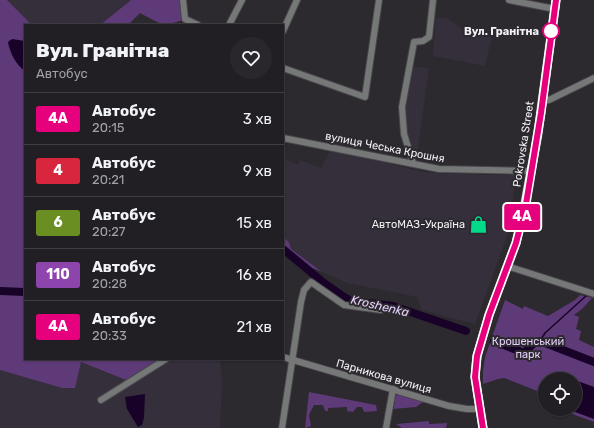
<!DOCTYPE html>
<html lang="uk">
<head>
<meta charset="utf-8">
<style>
  body { margin:0; font-family:Rubik,sans-serif; background:#29272b; color:#f1f3f6; height:100vh; display:flex; flex-direction:column; font-size:15px; white-space:nowrap }
  * { box-sizing:border-box; margin:0 }
  p { font-size:13px; color:#a2a2a6 }
  .icon { flex:none; width:22px; height:22px; fill:none; stroke:currentColor; stroke-width:2; stroke-linecap:round; stroke-linejoin:round }
  .map { position:relative; flex:1; overflow:hidden }
  .side { position:absolute; left:24px; top:24px; width:260px; height:336px; display:flex; flex-direction:column; background:#211f23; border-radius:0px; box-shadow:0 1px 3px #0004,0 0 0 1px #3e3d41 }
  .side>* { flex:none }
  .badge { padding:0 8px; border-radius:3px; font-size:14px; line-height:26px }
  .buttons { position:absolute; left:538px; top:372px; display:grid; gap:8px }
  .buttons a { display:grid; place-items:center; width:44px; height:44px; border-radius:50%; background:#211f23; box-shadow:0 1px 3px #0004,0 0 0 1px #3e3d41; font-size:20px }
  .map>.badge { position:absolute; translate:-50% -50%; box-shadow:0 0 0 2px #fff }
  .round { display:grid; place-items:center; flex:none; width:42px; height:42px; border-radius:21px; background:#29272b }
  .head { display:flex; align-items:center; justify-content:space-between; height:68px; padding:0 12px }
  h1 { font-size:19px; font-weight:800; line-height:30px }
  ul { padding:0; list-style:none }
  li { display:flex; align-items:center; gap:12px; height:52px; padding:0 12px; border-top:1px solid #3e3d41 }
  li div { flex:1 }
  li b { display:block; font-size:15px }
  li em { font-style:normal }
  li .badge { min-width:44px; font-weight:700; text-align:center }
  .map>svg:first-child { display:block }
  .built { fill:#352f3b }
  .green { fill:#5e3a78 }
  .water { fill:#190228 }
  .lines { fill:none; stroke-linecap:round; stroke-linejoin:round }
  .stream { stroke:#190228; stroke-width:1.5 }
  .river { stroke:#190228; stroke-width:8 }
  .minor-casing { stroke:#48454b; stroke-width:8 }
  .highway-casing { stroke:#48454b; stroke-width:10 }
  .minor { stroke:#757876; stroke-width:6 }
  .highway { stroke:#dce5e0; stroke-width:9 }
  .line-casing { stroke:#fff; stroke-width:9 }
  .line { stroke:#e6007e; stroke-width:6 }
  .stop-dot { fill:#fff; stroke:#e6007e; stroke-width:2 }
  .labels { text-anchor:middle; stroke-width:4; stroke-linejoin:round; paint-order:stroke }
  .stop-label { font-size:11px; font-weight:bold; fill:#f3f1f5; stroke:#2c292f; text-anchor:end }
  .street-label { font-size:11px; fill:#f3f1f5; stroke:#2c292f }
  .poi-label { font-size:11px; fill:#f3f1f5; stroke:#2c292f; text-anchor:end }
  .park-label { font-size:11px; fill:#e4cef9; stroke:#2c292f }
  .water-label { font-size:12px; font-style:italic; fill:#e9d2fe; stroke:#2c292f }
</style>
</head>
<body>
<div class="map">
<svg width="594" height="428" viewBox="0 0 594 428">
  <rect width="100%" height="100%" fill="#2c292f"/>
  <g class="built">
    <polygon points="7,0 131,0 100,25 32,25"/>
    <polygon points="436,18 447,18 465,31 492,37 485,66 433,56"/>
    <polygon points="409,66 429,68 416,164 402,123"/>
    <polygon points="330,151 341,152 423,172 454,174 515,175 516,177 512,207 516,209 514,217 475,324 421,310 418,297 347,283 322,272 291,249 289,242 283,237 283,158 298,165 300,160 321,168"/>
    <polygon points="166,359 220,359 222,385 220,428 0,428 0,370 62,388 74,388 81,362 131,382"/>
  </g>
  <g class="green">
    <polygon points="0,0 7,0 32,25 25,25 25,359 166,359 131,382 81,362 75,388 62,388 0,370"/>
    <path d="M131,0H183L185,19C162,28 161,24 140,13L128,25H100Z"/>
    <polygon points="283,237 289,242 291,249 322,272 303,264 283,249"/>
    <polygon points="580,295 592,298 582,309 574,315 579,317 576,329 581,331 579,340 594,347 594,422 559,409 575,409 575,379 545,379 545,394 504,378 498,379 483,384 483,371 485,357 505,300 523,309 524,306 548,316 575,300"/>
    <polygon points="309,392 376,405 377,411 364,412 362,407 357,407 353,412 347,411 347,407 328,408 328,411 325,411 323,405 314,405 309,415 311,426 305,428"/>
    <polygon points="397,394 423,401 423,402 416,407 393,409 395,402 393,402"/>
    <polygon points="429,421 429,424 447,423 446,428 402,428 396,424"/>
  </g>
  <g class="water">
    <path d="M12,39L25,41V71C16,65 10,53 8,42Z"/>
    <polygon points="575,380 594,387 594,419 567,409 575,409"/>
    <polygon points="145,394 144,418 142,425 138,427 127,409 125,397"/>
  </g>
  <g class="lines">
    <polyline class="stream" points="540,341 545,333 587,295"/>
    <g class="river">
      <polyline points="283,249 324,283 344,297 351,301 393,306 466,331"/>
      <polyline points="0,291 25,292"/>
      <polyline points="494,341 524,353 533,344 540,341 594,362"/>
    </g>
    <defs>
      <g id="minor">
        <polyline points="183,0 185,19 198,25"/>
        <polyline points="509,0 555,9"/>
        <polyline points="229,25 242,0"/>
        <polyline points="283,31 297,0"/>
        <polyline points="283,68 365,97 379,0"/>
        <polyline points="542,101 549,100 594,78"/>
        <polyline points="283,138 439,169 532,171"/>
        <polyline points="413,163 404,134 402,107 414,42 423,41 429,37 433,0"/>
        <polyline points="507,266 594,294"/>
        <polyline points="283,357 449,406 467,409 479,409"/>
        <polyline points="101,400 166,359"/>
        <polyline points="282,428 301,302 304,290 311,282 344,305 381,310"/>
        <polyline points="386,428 393,389"/>
      </g>
      <polyline id="highway" points="483,428 475,377 477,356 489,315 516,243 525,204 538,133 556,0"/>
    </defs>
    <use href="#minor" class="minor-casing"/>
    <use href="#highway" class="highway-casing"/>
    <use href="#minor" class="minor"/>
    <use href="#highway" class="highway"/>
  </g>
  <g class="lines">
    <defs>
      <polyline id="line" points="483,428 475,377 477,356 489,315 516,243 526,204 541,113 556,0"/>
    </defs>
    <use href="#line" class="line-casing"/>
    <use href="#line" class="line"/>
  </g>
  <defs>
    <symbol id="shop-bare" viewBox="-9 -9 18 18"><path d="M-5-2.5h2.3a2.7 3.5 0 0 1 5.4 0H5L5.5 6h-11ZM-1.5-2.5h3a1.5 2.3 0 0 0-3 0Z" fill="#02d98b" stroke="#2c292f" stroke-width="2.5" paint-order="stroke"/></symbol>
  </defs>
  <g fill-rule="evenodd">
    <use href="#shop-bare" x="466" y="212" width="25" height="25"/>
  </g>
  <circle class="stop-dot" cx="551" cy="31" r="8"/>
  <g class="labels">
    <g class="stop-label">
      <text x="539" y="35">Вул. Гранітна</text>
    </g>
    <g class="street-label">
      <text transform="translate(523 144) rotate(-81)" y="4">Pokrovska Street</text>
      <text transform="translate(385 147) rotate(11)" y="4">вулиця Чеська Крошня</text>
      <text transform="translate(384 376) rotate(16)" y="4">Парникова вулиця</text>
    </g>
    <g class="poi-label">
      <text x="465" y="228">АвтоМАЗ-Україна</text>
    </g>
    <g class="park-label">
      <text x="528" y="345">Крошенський<tspan x="528" dy="13">парк</tspan></text>
    </g>
    <g class="water-label">
      <text transform="translate(380 306) rotate(13)" y="4">Kroshenka</text>
    </g>
  </g>
</svg>
<div class="buttons">
<a><svg class="icon" aria-label="locate" viewBox="0 0 24 24"><circle cx="12" cy="12" r="6"/><path d="M12 2v4M12 18v4M2 12h4M18 12h4"/></svg></a>
</div>
<b class="badge" style="left:522px;top:217px;background:#e6007e;color:#fff">4А</b>
<section class="side">
<div class="head"><div><h1>Вул. Гранітна</h1><p>Автобус</p></div><a class="round"><svg class="icon" aria-label="heart" viewBox="0 0 24 24"><path d="M12 20l-8-8c-3-5 5-10 8-4 3-6 11-1 8 4z"/></svg></a></div>
<ul>
<li><span class="badge" style="background:#e6007e;color:#fff">4А</span><div><b>Автобус</b><p>20:15</p></div><em>3 хв</em></li>
<li><span class="badge" style="background:#d7263d;color:#fff">4</span><div><b>Автобус</b><p>20:21</p></div><em>9 хв</em></li>
<li><span class="badge" style="background:#6b8e23;color:#fff">6</span><div><b>Автобус</b><p>20:27</p></div><em>15 хв</em></li>
<li><span class="badge" style="background:#8e44ad;color:#fff">110</span><div><b>Автобус</b><p>20:28</p></div><em>16 хв</em></li>
<li><span class="badge" style="background:#e6007e;color:#fff">4А</span><div><b>Автобус</b><p>20:33</p></div><em>21 хв</em></li>
</ul>
</section>
</div>
</body>
</html>
